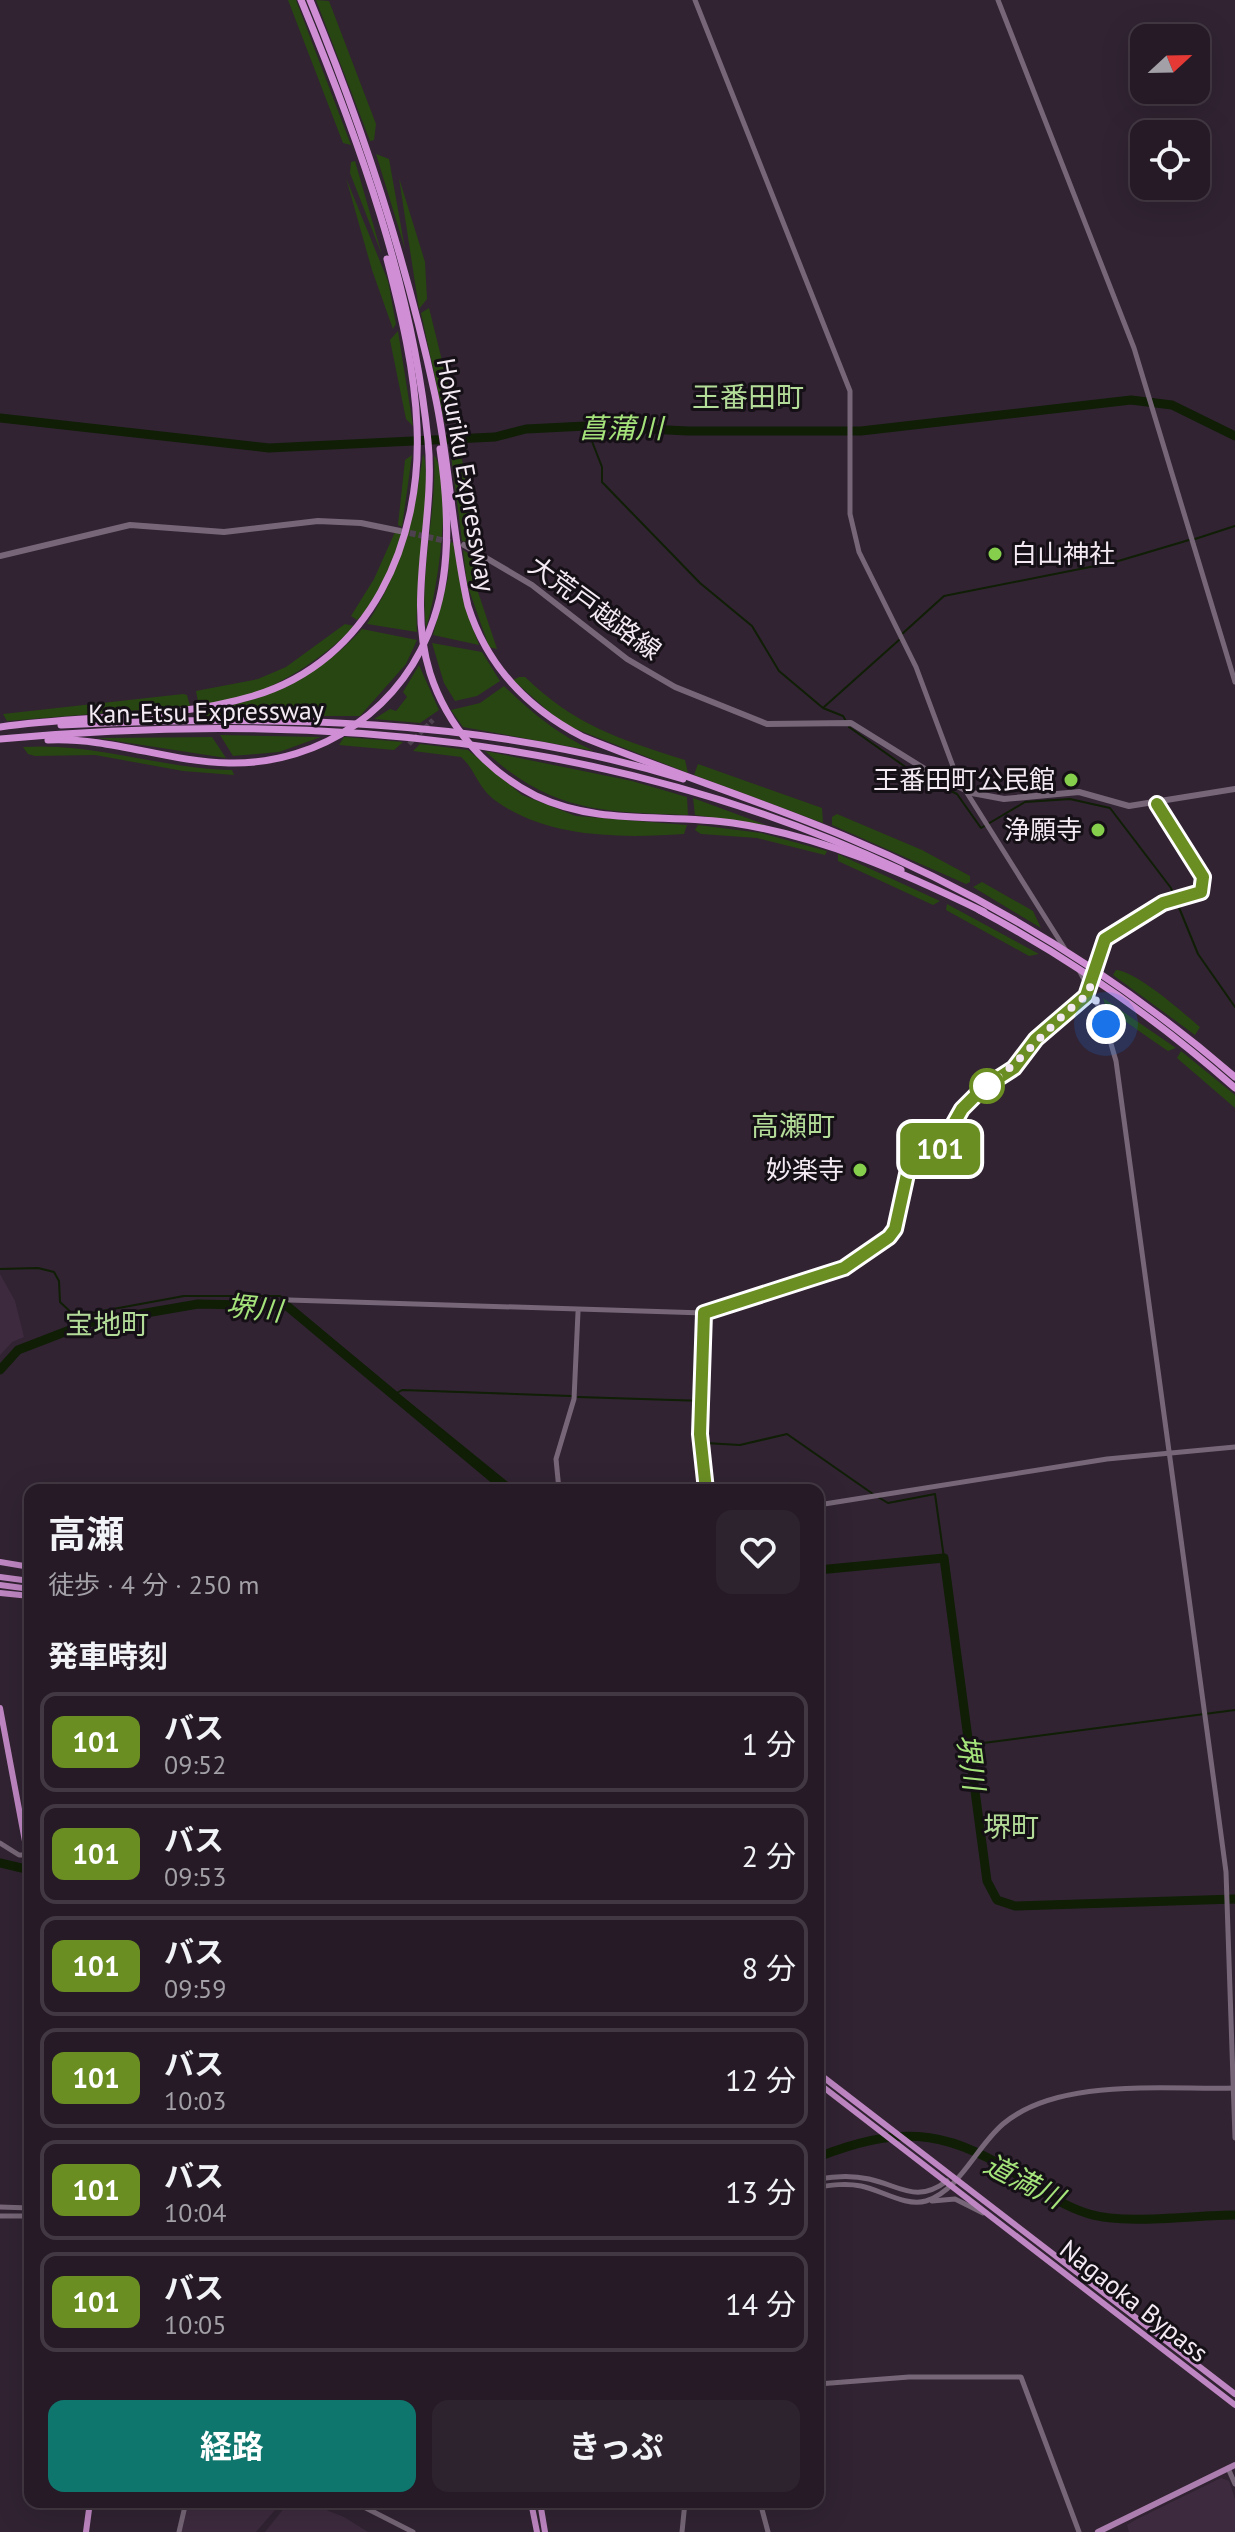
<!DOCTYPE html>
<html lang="ja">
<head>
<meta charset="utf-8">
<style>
  body { margin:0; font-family:"PT Sans","Noto Sans JP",sans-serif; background:#2d232e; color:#f1f3f6; height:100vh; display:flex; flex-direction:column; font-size:30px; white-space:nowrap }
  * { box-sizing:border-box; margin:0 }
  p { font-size:26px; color:#a3a1a7 }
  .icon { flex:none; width:44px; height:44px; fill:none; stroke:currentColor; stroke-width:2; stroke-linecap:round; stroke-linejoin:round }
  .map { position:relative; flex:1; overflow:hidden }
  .panel { position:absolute; left:24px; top:1484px; width:800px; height:1024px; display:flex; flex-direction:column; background:#251a26; border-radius:16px; box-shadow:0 8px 32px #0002,0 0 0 2px #423843 }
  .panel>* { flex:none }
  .badge { padding:0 16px; border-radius:12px; font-size:28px; line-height:52px }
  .needle { width:52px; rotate:68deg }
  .fabs { position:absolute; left:1130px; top:24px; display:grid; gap:16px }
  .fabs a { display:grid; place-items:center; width:80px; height:80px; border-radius:16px; background:#251a26; box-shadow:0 8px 32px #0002,0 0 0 2px #423843; font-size:40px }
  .you { position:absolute; width:40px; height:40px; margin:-20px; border:6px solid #fff; border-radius:50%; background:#1a73e8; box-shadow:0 0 0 12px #1a73e833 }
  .map>.badge { position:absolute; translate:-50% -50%; box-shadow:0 0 0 4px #fff }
  h2 { padding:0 24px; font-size:30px; line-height:72px }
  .round { display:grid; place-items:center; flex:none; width:84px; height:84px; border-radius:16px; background:#2d232e }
  .head { display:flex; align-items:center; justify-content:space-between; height:136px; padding:0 24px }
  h1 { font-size:38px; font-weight:700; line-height:60px }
  .button { display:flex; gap:16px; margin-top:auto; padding:16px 24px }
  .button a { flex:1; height:92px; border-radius:16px; background:#0f766e; color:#fff; font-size:32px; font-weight:700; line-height:92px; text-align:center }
  .button a+a { background:#2d232e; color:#f1f3f6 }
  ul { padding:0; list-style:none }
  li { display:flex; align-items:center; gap:24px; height:100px; margin:0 16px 12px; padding:0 8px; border:4px solid #423843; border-radius:16px }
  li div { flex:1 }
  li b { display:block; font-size:30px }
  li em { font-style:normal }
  li .badge { min-width:88px; font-weight:700; text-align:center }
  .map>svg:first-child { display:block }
  .built { fill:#3d2a3e }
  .green { fill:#284611 }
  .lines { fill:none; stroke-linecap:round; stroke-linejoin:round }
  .stream { stroke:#0f1e05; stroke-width:2 }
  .river { stroke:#0f1e05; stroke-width:9 }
  .tertiary-tunnel { stroke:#4e414f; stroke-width:5; stroke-dasharray:5 2.5; stroke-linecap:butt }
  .secondary-tunnel { stroke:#4e414f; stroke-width:6; stroke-dasharray:6 3; stroke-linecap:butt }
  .tertiary { stroke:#766677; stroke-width:5 }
  .secondary { stroke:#766677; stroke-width:6 }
  .primary { stroke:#ac7eaf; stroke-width:6 }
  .trunk { stroke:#be86c2; stroke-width:6 }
  .motorway { stroke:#d08ed5; stroke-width:7 }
  .line-casing { stroke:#fff; stroke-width:18 }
  .line { stroke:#6b8e23; stroke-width:12 }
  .walk { stroke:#f4eaf4; stroke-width:8; stroke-dasharray:0 14.4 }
  .poi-dot { fill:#85cf4c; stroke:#150f16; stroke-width:3 }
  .stop-dot { fill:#fff; stroke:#6b8e23; stroke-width:4 }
  .labels { text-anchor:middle; stroke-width:6; stroke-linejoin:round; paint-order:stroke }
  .street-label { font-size:26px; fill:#f4eaf4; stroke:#150f16 }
  .poi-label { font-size:26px; fill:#f4eaf4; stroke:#150f16; text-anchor:end }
  .neighbourhood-label { font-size:28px; fill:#b3dc99; stroke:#150f16 }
  .water-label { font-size:28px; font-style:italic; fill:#a5e47b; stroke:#150f16 }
</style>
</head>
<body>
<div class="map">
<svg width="1235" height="2532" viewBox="0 0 1235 2532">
  <rect width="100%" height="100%" fill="#312332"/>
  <g class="built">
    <polygon points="0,1274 15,1301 24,1337 12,1342 0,1355"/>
    <polygon points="1221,2478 1229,2481 1235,2499 1235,2532 1129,2532 1127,2525 1137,2519"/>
    <polygon points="189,2502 282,2502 256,2532 181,2532"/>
    <polygon points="289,2502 306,2502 344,2517 368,2532 265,2532"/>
  </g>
  <g class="green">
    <polygon points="288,0 296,0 351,145 343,143"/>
    <polygon points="316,0 329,1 376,124 374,140 370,141"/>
    <polygon points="376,154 389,159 405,249"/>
    <polygon points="355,161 382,255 350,173 351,162"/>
    <polygon points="346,178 388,281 396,324 393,329 372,270"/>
    <polygon points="399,178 425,262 427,299 419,309"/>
    <polygon points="429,308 454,409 452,423 445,424 421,313"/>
    <polygon points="398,331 413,426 406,419 390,340"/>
    <path d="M423,454C433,472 414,597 417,632L367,624C401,571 415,515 423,454Z"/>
    <polygon points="412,455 402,527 398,525 405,460"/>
    <path d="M434,455C454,482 437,595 426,628C419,570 437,513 434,455Z"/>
    <polygon points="451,455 461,455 463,464 473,530 470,543 462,541"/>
    <path d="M395,532L402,534C393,561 379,602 357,620L351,616L374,579Z"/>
    <polygon points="450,542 455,543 465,607 479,645 433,635 448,578"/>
    <polygon points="463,550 473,556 476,586 497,649 489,647 467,584"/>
    <path d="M345,624L354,626C326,659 242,713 198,702L196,691L258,679L286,667Z"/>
    <path d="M362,629L417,640L406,664L360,716H206L203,712C266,699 319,677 362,629Z"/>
    <polygon points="432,643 482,652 500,681 477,696 455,701 444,683"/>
    <polygon points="419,665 439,710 420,723 374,719 390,709 396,711 407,697 403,692"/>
    <path d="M519,677H525C576,726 619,739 685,760L688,773L563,724L513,680Z"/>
    <path d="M504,686C532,713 558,735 594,751L463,727L451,710L480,703Z"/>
    <polygon points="183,694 187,695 190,706 7,721 3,714"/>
    <polygon points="220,735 321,737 279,752 233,756"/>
    <polygon points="212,737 226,758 97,738"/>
    <polygon points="344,737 345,737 403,742 394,750 339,745"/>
    <path d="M420,744L468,750L522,795L576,816L687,825L684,834C623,838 548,839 496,801C477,787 476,770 461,757L413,751Z"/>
    <path d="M23,747C95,742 162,769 232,770L234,775L183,771L95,755L35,756L28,754Z"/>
    <path d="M485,751L632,781L687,797L688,815C604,812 550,812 485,751Z"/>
    <polygon points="698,764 822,808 823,823 694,775"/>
    <polygon points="693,798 766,825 695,815"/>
    <polygon points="837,814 922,850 970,876 970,882 966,884 832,825 832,817"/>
    <polygon points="698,825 761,833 827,851 825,855 757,838 701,834 695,830"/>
    <polygon points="838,854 940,901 933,905 838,861"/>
    <polygon points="982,882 1033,911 1041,928 973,887"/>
    <polygon points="947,904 1039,954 1029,956 946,910"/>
    <path d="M1116,970C1138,972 1182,1012 1200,1027L1195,1035L1113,975Z"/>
    <polygon points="1103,998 1176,1048 1168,1051 1162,1047 1106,1008"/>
    <polygon points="1181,1051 1235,1095 1235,1108 1177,1058"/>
  </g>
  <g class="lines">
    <g class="stream">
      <polyline points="586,426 602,467 602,482 700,583 752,626 779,671 823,708 843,716 846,721"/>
      <polyline points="1195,539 1235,526"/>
      <polyline points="902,634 944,596 1115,562 1189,540"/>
      <polyline points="824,707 899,640"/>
      <polyline points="849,727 914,773 957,794 981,828 1025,802 1070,799 1110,808 1171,888 1198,954 1235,1007"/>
      <polyline points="0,1269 38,1268 54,1272 59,1281 60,1302 75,1316 184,1296 280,1296 397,1393 402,1390 571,1396"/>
      <polyline points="398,1394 516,1490"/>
      <polyline points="578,1397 705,1401 705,1443 740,1445 787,1434 873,1494"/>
      <polyline points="878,1497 888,1503 935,1494 944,1558"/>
      <polyline points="968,1745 1235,1710"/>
    </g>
    <g class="river">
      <polyline points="0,418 269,448 495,437 526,429 586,426 688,431 861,431 1131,400 1172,405 1235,436"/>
      <polyline points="0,1370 18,1350 88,1323 198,1304 287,1306 507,1490"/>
      <polyline points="818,1570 944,1558 987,1881 997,1900 1015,1906 1235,1899"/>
      <polyline points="0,1863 30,1870"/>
      <path d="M818,2157C896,2127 942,2127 1014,2173C1037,2188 1062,2206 1089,2214C1126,2225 1194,2215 1235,2215"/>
    </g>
    <polyline class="tertiary-tunnel" points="409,744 433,720"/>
    <polyline class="secondary-tunnel" points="401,531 464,545"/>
    <g class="tertiary">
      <polyline points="695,0 850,391 850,514 859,552 916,667 957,777 1065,949"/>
      <polyline points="998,0 1134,348 1235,682"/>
      <polyline points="1079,970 1102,1013 1116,1061 1216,1797 1226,1872 1235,2138"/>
      <polyline points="289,1300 704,1313"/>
      <polyline points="559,1490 556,1459 574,1399 578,1312"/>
      <polyline points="818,1505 1107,1459 1235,1447"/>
      <polyline points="0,1843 19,1855 28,1855"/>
      <path d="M818,2179C835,2176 852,2175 869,2179C901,2186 916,2204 947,2181"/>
      <path d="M818,2187C832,2185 846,2183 861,2186C881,2190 906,2207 926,2201C960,2190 976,2147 1003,2124C1059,2077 1165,2090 1235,2088"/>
      <polyline points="932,2201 955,2199 983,2213"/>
      <polyline points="0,2207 30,2208"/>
      <polyline points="0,2216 30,2216"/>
      <polyline points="818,2384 909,2377 1021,2377 1079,2532"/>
      <polyline points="1228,2468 1235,2484"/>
      <polyline points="354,2502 413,2532"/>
      <polyline points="760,2502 768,2532"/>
      <polyline points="179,2532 186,2502"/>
      <polyline points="682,2532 685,2502"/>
    </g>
    <g class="secondary">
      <polyline points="464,545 532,585 627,659 675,687 767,724 851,723 936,776 972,793 1004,799 1079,792 1129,806 1235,789"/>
      <polyline points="0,556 130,525 224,532 318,521 361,523 400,531"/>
      <polyline points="706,1490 700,1434 704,1313 844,1268 883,1242 895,1229 907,1174 940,1148 960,1113 976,1096 1014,1068 1036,1039 1086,996 1105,939 1163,903 1201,892 1203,877 1157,804"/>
    </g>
    <polyline class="primary" points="1098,2532 1235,2465"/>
    <g class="trunk">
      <polyline points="0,1562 30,1567"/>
      <polyline points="0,1577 30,1581"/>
      <polyline points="0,1585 30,1589"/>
      <polyline points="0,1593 30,1596"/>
      <polyline points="0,1708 30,1868"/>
      <polyline points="818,2073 1235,2394"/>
      <polyline points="818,2083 1235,2405"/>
      <polyline points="531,2502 537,2532"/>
      <polyline points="540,2502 545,2532"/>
      <polyline points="86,2532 90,2502"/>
    </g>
    <g class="motorway">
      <path d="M301,0C359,140 413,289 428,441C436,519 406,597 430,673C447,726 486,771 536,796C599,826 667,813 733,823C821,836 904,873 984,912"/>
      <path d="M310,0C363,128 406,260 435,395C450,465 452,536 468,606C487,666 527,708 583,737C669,772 758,800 844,836C986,895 1118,976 1235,1077"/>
      <path d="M61,725C269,715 482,717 683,779"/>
      <path d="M0,727C84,715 172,720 253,696C371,661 422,541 417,427C415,371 401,313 387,259"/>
      <path d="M0,739C311,710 615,736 901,870"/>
      <path d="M48,740C110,737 168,762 229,763C321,765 406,707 434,618C452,565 448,503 440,449"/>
      <path d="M979,910C1071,959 1157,1019 1235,1088"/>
    </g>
  </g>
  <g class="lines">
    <defs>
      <polyline id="line" points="706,1490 700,1434 704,1313 844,1268 889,1237 895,1229 907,1174 940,1148 962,1109 983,1088 1014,1068 1036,1039 1086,996 1105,939 1163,903 1201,892 1203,877 1157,804"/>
    </defs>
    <use href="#line" class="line-casing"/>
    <use href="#line" class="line"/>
    <path class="walk" d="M987,1086C1024,1060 1049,1024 1086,996L1090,987L1106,1024"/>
  </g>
  <g class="poi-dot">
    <circle cx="995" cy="554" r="8"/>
    <circle cx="1071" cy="780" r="8"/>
    <circle cx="1098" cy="830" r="8"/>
    <circle cx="860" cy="1170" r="8"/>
  </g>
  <circle class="stop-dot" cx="987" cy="1086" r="16"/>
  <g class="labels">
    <g class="street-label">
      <text transform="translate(466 475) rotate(80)" y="9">Hokuriku Expressway</text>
      <text transform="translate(595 608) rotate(36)" y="9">大荒戸越路線</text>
      <text transform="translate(206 712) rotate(-1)" y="9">Kan-Etsu Expressway</text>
      <text transform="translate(1134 2301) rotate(38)" y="9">Nagaoka Bypass</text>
    </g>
    <g class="poi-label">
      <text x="1011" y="563" text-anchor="start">白山神社</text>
      <text x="1055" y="789">王番田町公民館</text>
      <text x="1082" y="839">浄願寺</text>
      <text x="844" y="1179">妙楽寺</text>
    </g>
    <g class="neighbourhood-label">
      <text x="748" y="407">王番田町</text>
      <text x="793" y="1136">高瀬町</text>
      <text x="107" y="1334">宝地町</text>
      <text x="1011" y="1837">堺町</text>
    </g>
    <g class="water-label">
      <text x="621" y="438">菖蒲川</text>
      <text transform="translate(254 1308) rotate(6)" y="10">堺川</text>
      <text transform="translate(971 1762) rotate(82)" y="10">堺川</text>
      <text transform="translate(1024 2181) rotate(27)" y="10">道満川</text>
    </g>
  </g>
</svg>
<div class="fabs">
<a><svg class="needle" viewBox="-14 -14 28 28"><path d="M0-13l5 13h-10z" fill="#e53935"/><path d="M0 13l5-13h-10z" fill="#a3a1a7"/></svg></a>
<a><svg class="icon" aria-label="locate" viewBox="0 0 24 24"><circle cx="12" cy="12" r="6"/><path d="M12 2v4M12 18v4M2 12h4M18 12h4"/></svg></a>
</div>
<div class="you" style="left:1106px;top:1024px"></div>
<b class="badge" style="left:940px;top:1149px;background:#6b8e23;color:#fff">101</b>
<section class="panel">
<div class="head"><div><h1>高瀬</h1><p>徒歩 · 4 分 · 250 m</p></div><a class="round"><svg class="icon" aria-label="heart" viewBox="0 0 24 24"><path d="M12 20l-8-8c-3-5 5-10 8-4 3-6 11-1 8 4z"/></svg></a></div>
<h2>発車時刻</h2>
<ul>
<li><span class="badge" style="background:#6b8e23;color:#fff">101</span><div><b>バス</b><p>09:52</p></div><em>1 分</em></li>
<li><span class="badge" style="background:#6b8e23;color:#fff">101</span><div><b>バス</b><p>09:53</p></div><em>2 分</em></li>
<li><span class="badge" style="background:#6b8e23;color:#fff">101</span><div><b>バス</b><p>09:59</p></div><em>8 分</em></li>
<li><span class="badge" style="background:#6b8e23;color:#fff">101</span><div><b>バス</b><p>10:03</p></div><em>12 分</em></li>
<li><span class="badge" style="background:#6b8e23;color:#fff">101</span><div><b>バス</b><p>10:04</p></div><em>13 分</em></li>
<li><span class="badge" style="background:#6b8e23;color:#fff">101</span><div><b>バス</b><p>10:05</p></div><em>14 分</em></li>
</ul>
<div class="button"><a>経路</a><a>きっぷ</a></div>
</section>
</div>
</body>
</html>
